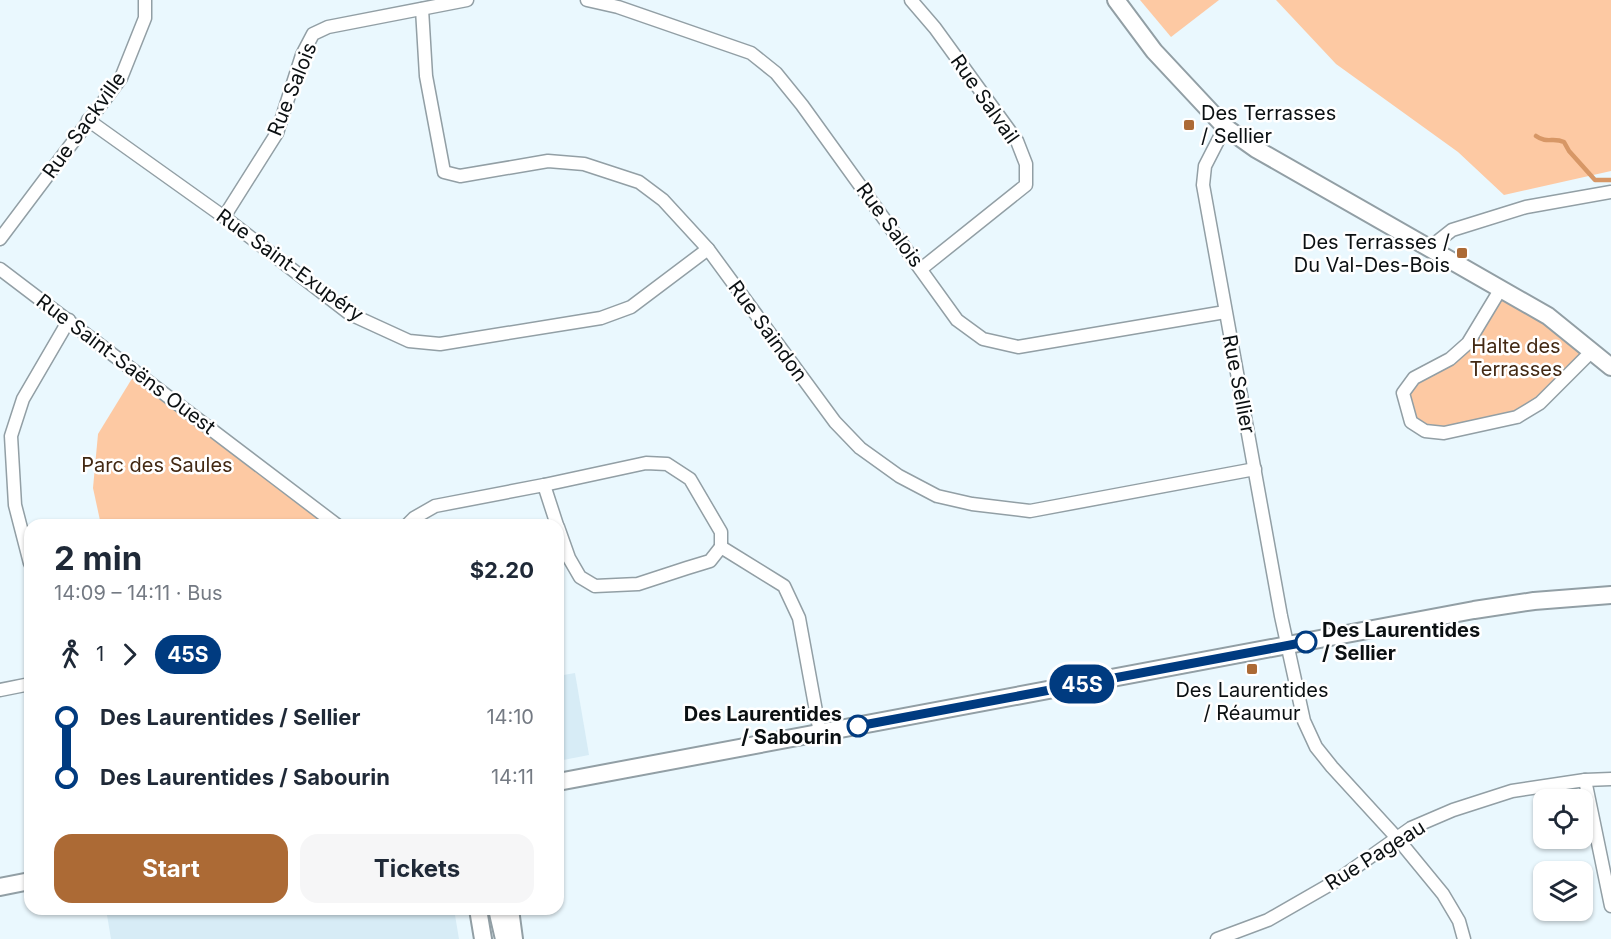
<!DOCTYPE html>
<html lang="en">
<head>
<meta charset="utf-8">
<style>
  body { margin:0; font-family:Inter,sans-serif; background:#f6f6f7; color:#1f2937; height:100vh; display:flex; flex-direction:column; font-size:22px; white-space:nowrap }
  * { box-sizing:border-box; margin:0 }
  p { font-size:20px; color:#747a83 }
  .icon { flex:none; width:33px; height:33px; fill:none; stroke:currentColor; stroke-width:2; stroke-linecap:round; stroke-linejoin:round }
  .map { position:relative; flex:1; overflow:hidden }
  .details { position:absolute; left:24px; top:519px; width:540px; height:396px; display:flex; flex-direction:column; background:#fff; border-radius:18px; box-shadow:0 2px 4px #0004 }
  .details>* { flex:none }
  .badge { padding:0 12px; border-radius:20px; font-size:21px; line-height:39px }
  .tools { position:absolute; left:1533px; top:789px; display:grid; gap:12px }
  .tools a { display:grid; place-items:center; width:60px; height:60px; border-radius:12px; background:#fff; box-shadow:0 2px 4px #0004; font-size:30px }
  .map>.badge { position:absolute; translate:-50% -50%; box-shadow:0 0 0 3px #fff }
  .legs { display:flex; align-items:center; gap:9px; height:66px; padding:0 30px; font-size:20px }
  .legs p { margin-inline-start:auto }
  .overview { display:flex; align-items:center; justify-content:space-between; height:102px; padding:0 30px }
  h1 { font-size:33px; font-weight:700; line-height:45px }
  .button { display:flex; gap:12px; margin-top:auto; padding:12px 30px }
  .button a { flex:1; height:69px; border-radius:18px; background:#ac6a35; color:#fff; font-size:24px; font-weight:700; line-height:69px; text-align:center }
  .button a+a { background:#f6f6f7; color:#1f2937 }
  ul { padding:0 30px; list-style:none }
  li { display:flex; align-items:center; gap:21px; height:60px; font-size:22px }
  li i { display:grid; place-items:center; width:9px; height:100%; margin:0 8px; background:currentColor }
  li i::after { content:''; width:15px; height:15px; margin:-8px; border:4px solid; border-radius:50%; background:#fff }
  li p { margin-inline-start:auto }
  li:first-child i { background:linear-gradient(#0000 50%,currentColor 0) }
  li:last-child i { background:linear-gradient(currentColor 50%,#0000 0) }
  .map>svg:first-child { display:block }
  .built { fill:#d7ecf6 }
  .green { fill:#fdc9a3 }
  .lines { fill:none; stroke-linecap:round; stroke-linejoin:round }
  .stream { stroke:#d79766; stroke-width:4.5 }
  .street-casing { stroke:#929fa5; stroke-width:15 }
  .secondary-casing { stroke:#929fa5; stroke-width:20 }
  .street { stroke:#fff; stroke-width:12 }
  .secondary { stroke:#fff; stroke-width:16 }
  .line-1-casing { stroke:#fff; stroke-width:14 }
  .line-1 { stroke:#003b80; stroke-width:9 }
  .poi-dot { fill:#ac6a35; stroke:#fff; stroke-width:2 }
  .stop-1-dot { fill:#fff; stroke:#003b80; stroke-width:3 }
  .labels { text-anchor:middle; stroke-width:5; stroke-linejoin:round; paint-order:stroke }
  .street-label { font-size:20px; fill:#0b1012; stroke:#fff }
  .poi-label { font-size:20px; fill:#0b1012; stroke:#fff; text-anchor:start }
  .park-label { font-size:20px; fill:#432913; stroke:#fff }
  .stop-label { font-size:20px; font-weight:bold; fill:#0b1012; stroke:#fff; text-anchor:start }
</style>
</head>
<body>
<div class="map">
<svg width="1611" height="939" viewBox="0 0 1611 939">
  <rect width="100%" height="100%" fill="#eaf8fe"/>
  <g class="built">
    <polygon points="575,673 589,755 558,761 558,676"/>
    <polygon points="106,909 454,909 459,939 111,939"/>
  </g>
  <g class="green">
    <polygon points="1140,0 1219,0 1171,37"/>
    <polygon points="1276,0 1611,0 1611,171 1504,195 1458,152 1336,64"/>
    <polygon points="1500,290 1592,351 1540,403 1444,433 1411,422 1403,393 1450,359"/>
    <polygon points="136,372 337,525 101,525 93,488 98,434"/>
  </g>
  <g class="lines">
    <path class="stream" d="M1536,136C1547,144 1553,137 1564,142L1569,151L1595,180H1611"/>
    <defs>
      <g id="street">
        <polyline points="587,0 618,7 751,53 776,73 802,105 957,320 983,339 1018,347 1225,312"/>
        <polyline points="911,0 935,28 1017,141 1026,164 1026,185 921,269"/>
        <polyline points="422,9 426,76 444,172 460,176 548,161 584,164 639,182 663,200 708,249 835,422 860,448 899,476 937,496 972,504 1030,511 1255,469"/>
        <polyline points="88,120 224,217 350,314 409,341 440,344 601,318 631,307 708,249"/>
        <polyline points="1225,127 1205,166 1203,185 1281,616 1304,721 1316,747 1332,767 1397,838 1443,894 1459,921 1464,939"/>
        <polyline points="224,217 277,133 302,55 313,34 328,27 467,0"/>
        <polyline points="0,239 121,78 145,18 145,0"/>
        <polyline points="1428,249 1452,230 1526,207 1611,192"/>
        <polyline points="0,269 337,525"/>
        <polyline points="1500,290 1468,343 1450,359 1414,378 1403,393 1411,422 1425,431 1444,433 1517,417 1540,403 1592,351"/>
        <polyline points="544,485 646,463 667,464 690,479 721,532 721,547"/>
        <polyline points="407,525 414,518 435,506 544,485 557,525"/>
        <polyline points="558,527 569,558 580,577 595,586 638,584 687,568 710,561 721,547 784,586 799,618 820,733"/>
        <polyline points="30,563 15,505 11,436 23,399 69,320"/>
        <polyline points="0,690 30,684"/>
        <polyline points="1585,780 1611,906"/>
        <polyline points="1217,939 1268,920 1336,881 1411,828 1453,810 1512,791 1585,780 1611,779"/>
      </g>
      <g id="secondary">
        <polyline points="1116,0 1154,51 1225,127 1256,149 1548,316 1611,367"/>
        <polyline points="558,782 1474,610 1534,601 1611,595"/>
        <polyline points="0,887 30,881"/>
        <polyline points="478,909 483,939"/>
        <polyline points="497,909 504,939"/>
        <polyline points="510,909 514,939"/>
      </g>
    </defs>
    <use href="#street" class="street-casing"/>
    <use href="#secondary" class="secondary-casing"/>
    <use href="#street" class="street"/>
    <use href="#secondary" class="secondary"/>
  </g>
  <g class="lines">
    <defs>
      <polyline id="line-1" points="858,726 1306,642"/>
    </defs>
    <use href="#line-1" class="line-1-casing"/>
    <use href="#line-1" class="line-1"/>
  </g>
  <g class="poi-dot">
    <rect x="1183" y="119" width="12" height="12" rx="3"/>
    <rect x="1456" y="247" width="12" height="12" rx="3"/>
    <rect x="1246" y="663" width="12" height="12" rx="3"/>
  </g>
  <g class="stop-1-dot">
    <circle cx="1306" cy="642" r="10"/>
    <circle cx="858" cy="726" r="10"/>
  </g>
  <g class="labels">
    <g class="street-label">
      <text transform="translate(292 89) rotate(-68)" y="7">Rue Salois</text>
      <text transform="translate(985 99) rotate(55)" y="7">Rue Salvail</text>
      <text transform="translate(84 125) rotate(-54)" y="7">Rue Sackville</text>
      <text transform="translate(890 225) rotate(54)" y="7">Rue Salois</text>
      <text transform="translate(290 265) rotate(36)" y="7">Rue Saint-Exupéry</text>
      <text transform="translate(768 331) rotate(54)" y="7">Rue Saindon</text>
      <text transform="translate(126 364) rotate(37)" y="7">Rue Saint-Saëns Ouest</text>
      <text transform="translate(1239 384) rotate(79)" y="7">Rue Sellier</text>
      <text transform="translate(1375 855) rotate(-32)" y="7">Rue Pageau</text>
    </g>
    <g class="poi-label">
      <text x="1201" y="120">Des Terrasses<tspan x="1201" dy="23">/ Sellier</tspan></text>
      <text x="1450" y="249" text-anchor="end">Des Terrasses /<tspan x="1450" dy="23">Du Val-Des-Bois</tspan></text>
      <text x="1252" y="697" text-anchor="middle">Des Laurentides<tspan x="1252" dy="23">/ Réaumur</tspan></text>
    </g>
    <g class="park-label">
      <text x="1516" y="353">Halte des<tspan x="1516" dy="23">Terrasses</tspan></text>
      <text x="157" y="472">Parc des Saules</text>
    </g>
    <g class="stop-label">
      <text x="1322" y="637">Des Laurentides<tspan x="1322" dy="23">/ Sellier</tspan></text>
      <text x="842" y="721" text-anchor="end">Des Laurentides<tspan x="842" dy="23">/ Sabourin</tspan></text>
    </g>
  </g>
</svg>
<div class="tools">
<a><svg class="icon" aria-label="locate" viewBox="0 0 24 24"><circle cx="12" cy="12" r="6"/><path d="M12 2v4M12 18v4M2 12h4M18 12h4"/></svg></a>
<a><svg class="icon" aria-label="layers" viewBox="0 0 24 24"><path d="M12 4l9 5-9 5-9-5zM3 14l9 5 9-5"/></svg></a>
</div>
<b class="badge" style="left:1082px;top:684px;background:#003b80;color:#fff">45S</b>
<section class="details">
<div class="overview"><div><h1>2 min</h1><p>14:09 – 14:11 · Bus</p></div><b>$2.20</b></div>
<div class="legs"><svg class="icon" aria-label="walk" viewBox="0 0 24 24"><circle cx="13" cy="4" r="2"/><path d="M13 8l-2 6 4 7M11 14l-3 7M7 12l3-4h3l4 4"/></svg>1<svg class="icon" aria-label="forward" viewBox="0 0 24 24"><path d="M9 5l7 7-7 7"/></svg><b class="badge" style="background:#003b80;color:#fff">45S</b></div>
<ul>
<li><i style="color:#003b80"></i><b>Des Laurentides / Sellier</b><p>14:10</p></li>
<li><i style="color:#003b80"></i><b>Des Laurentides / Sabourin</b><p>14:11</p></li>
</ul>
<div class="button"><a>Start</a><a>Tickets</a></div>
</section>
</div>
</body>
</html>
